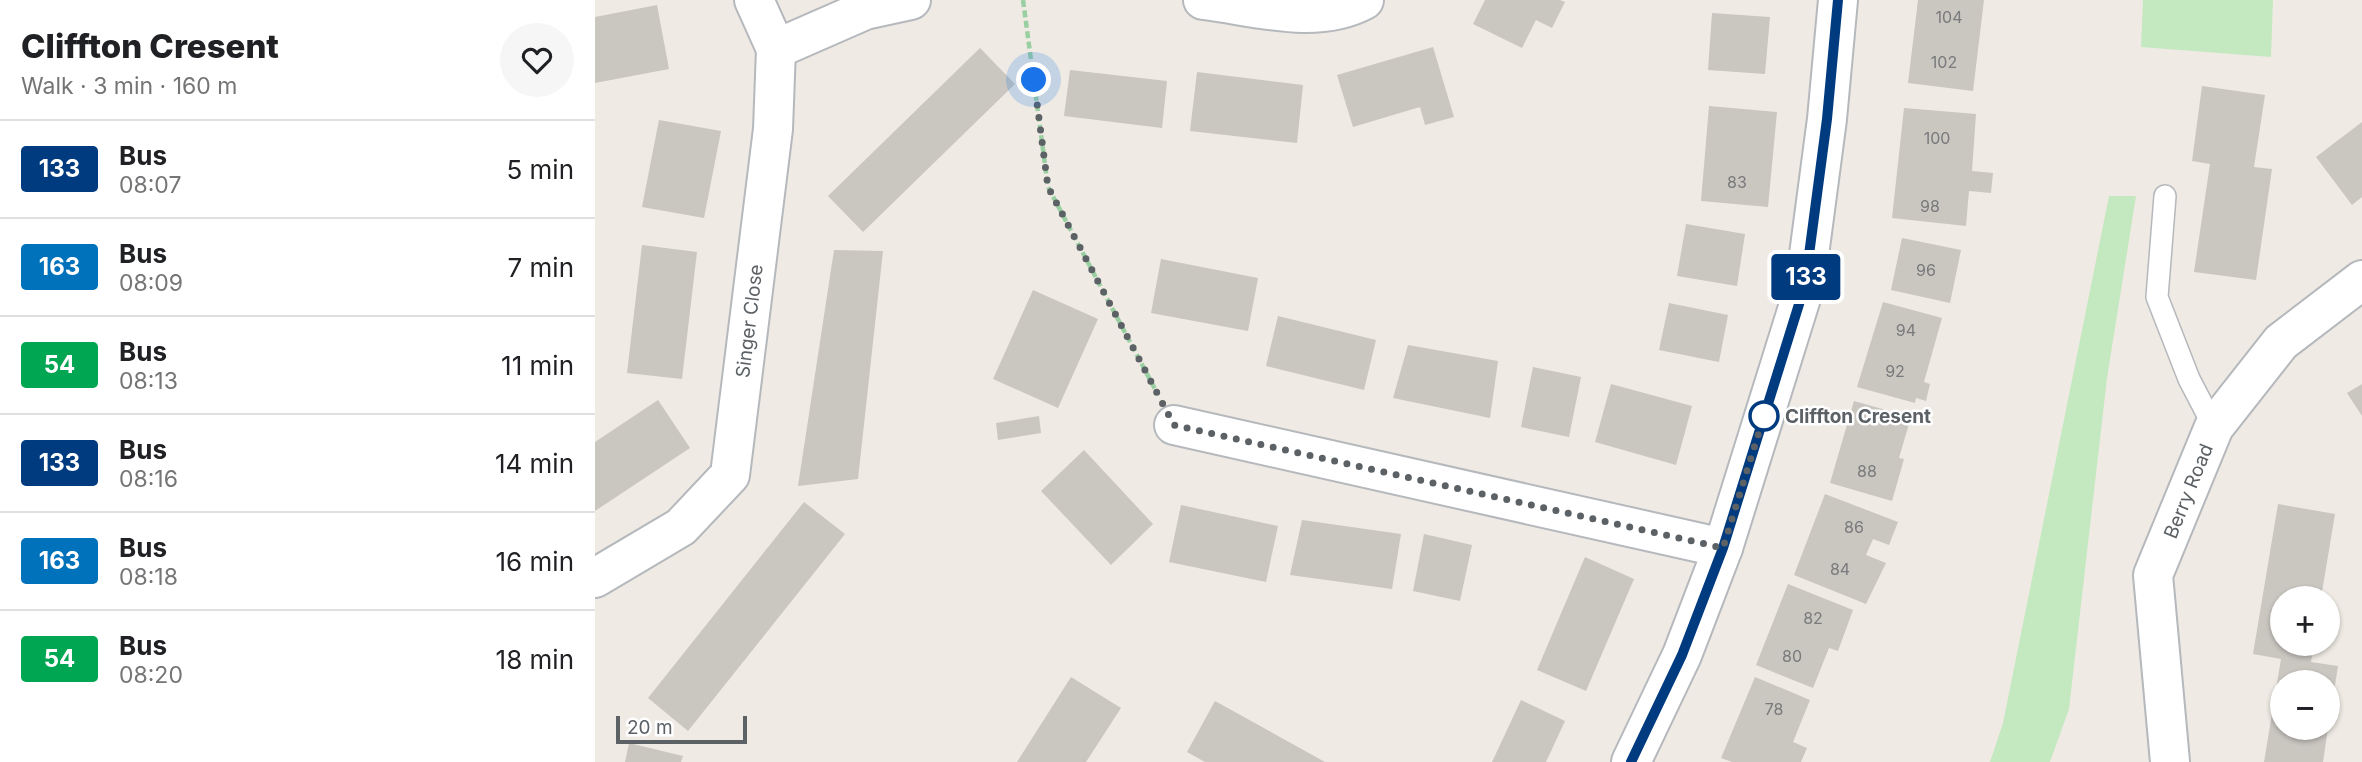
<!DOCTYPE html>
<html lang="en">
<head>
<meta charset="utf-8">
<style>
  body { margin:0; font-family:Inter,sans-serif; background:#f6f6f6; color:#202124; height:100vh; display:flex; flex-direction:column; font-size:26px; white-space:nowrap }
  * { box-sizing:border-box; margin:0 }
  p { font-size:23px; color:#757577 }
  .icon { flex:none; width:38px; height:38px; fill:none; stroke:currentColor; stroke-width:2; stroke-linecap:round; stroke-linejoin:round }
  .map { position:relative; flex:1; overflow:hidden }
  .sheet { display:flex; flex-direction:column; background:#fff; width:595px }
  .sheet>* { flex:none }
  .badge { padding:0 14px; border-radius:5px; font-size:24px; line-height:46px }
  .fabs { position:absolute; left:1675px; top:586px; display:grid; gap:14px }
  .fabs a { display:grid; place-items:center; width:70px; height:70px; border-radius:50%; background:#fff; box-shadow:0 2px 5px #0004; font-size:35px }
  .scale { position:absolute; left:21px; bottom:18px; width:131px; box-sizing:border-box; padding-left:7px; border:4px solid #5c6165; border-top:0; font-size:19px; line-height:24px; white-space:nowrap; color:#5c6165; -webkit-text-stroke:5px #fff; paint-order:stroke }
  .you { position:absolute; width:35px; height:35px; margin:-18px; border:5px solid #fff; border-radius:50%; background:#1a73e8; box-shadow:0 0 0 10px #1a73e833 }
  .map>.badge { position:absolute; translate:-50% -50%; box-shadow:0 0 0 4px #fff }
  .round { display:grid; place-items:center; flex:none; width:74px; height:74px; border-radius:37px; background:#f6f6f6 }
  .head { display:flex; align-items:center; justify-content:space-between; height:119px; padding:0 21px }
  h1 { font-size:33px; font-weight:800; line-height:52px }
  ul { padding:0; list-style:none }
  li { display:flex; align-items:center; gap:21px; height:98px; padding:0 21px; border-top:2px solid #e0e0e0 }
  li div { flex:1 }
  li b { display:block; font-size:26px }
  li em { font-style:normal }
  li .badge { min-width:77px; font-weight:700; text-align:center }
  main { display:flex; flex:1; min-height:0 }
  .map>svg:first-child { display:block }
  .green { fill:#c4e8bf }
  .building { fill:#cac6c0 }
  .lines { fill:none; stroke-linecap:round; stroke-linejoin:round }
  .lane-casing { stroke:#b5b8bc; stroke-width:24 }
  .street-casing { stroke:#b5b8bc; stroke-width:42 }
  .path { stroke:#9acfa2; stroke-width:4.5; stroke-dasharray:7 3.5; stroke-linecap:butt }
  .lane { stroke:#fff; stroke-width:21 }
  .street { stroke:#fff; stroke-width:38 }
  .line-casing { stroke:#fff; stroke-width:16 }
  .line { stroke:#003b80; stroke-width:10 }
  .walk { stroke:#5c6165; stroke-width:7; stroke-dasharray:0 12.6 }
  .stop-dot { fill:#fff; stroke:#003b80; stroke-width:3.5 }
  .labels { text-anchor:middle; stroke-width:5; stroke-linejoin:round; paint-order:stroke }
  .number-label { font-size:16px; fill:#787a7c }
  .street-label { font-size:19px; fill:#5c6165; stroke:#fff }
  .stop-label { font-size:19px; font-weight:bold; fill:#5c6165; stroke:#fff; text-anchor:start }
</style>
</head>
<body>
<main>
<section class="sheet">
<div class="head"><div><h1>Cliffton Cresent</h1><p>Walk · 3 min · 160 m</p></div><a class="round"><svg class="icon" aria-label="heart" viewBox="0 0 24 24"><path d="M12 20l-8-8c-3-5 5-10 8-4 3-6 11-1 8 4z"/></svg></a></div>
<ul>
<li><span class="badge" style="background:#003b80;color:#fff">133</span><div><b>Bus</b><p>08:07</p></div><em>5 min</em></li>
<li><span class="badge" style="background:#0072bc;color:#fff">163</span><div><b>Bus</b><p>08:09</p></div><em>7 min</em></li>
<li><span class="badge" style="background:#00a651;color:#fff">54</span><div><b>Bus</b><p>08:13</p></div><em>11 min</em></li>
<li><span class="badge" style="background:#003b80;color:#fff">133</span><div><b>Bus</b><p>08:16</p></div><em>14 min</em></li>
<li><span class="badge" style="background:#0072bc;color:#fff">163</span><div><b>Bus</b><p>08:18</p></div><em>16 min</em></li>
<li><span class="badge" style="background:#00a651;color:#fff">54</span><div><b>Bus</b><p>08:20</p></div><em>18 min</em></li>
</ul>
</section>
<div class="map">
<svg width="1767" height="762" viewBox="0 0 1767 762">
  <rect width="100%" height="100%" fill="#efebe4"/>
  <g class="green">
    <polygon points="1548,0 1678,0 1676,57 1546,47"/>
    <polygon points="1514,196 1541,196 1512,378 1474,709 1455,762 1395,762 1408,723"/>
  </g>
  <g class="building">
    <polygon points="890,0 965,0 970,2 957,28 941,20 927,48 878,24"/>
    <polygon points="1323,0 1389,0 1378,91 1313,83"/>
    <polygon points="62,5 74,69 0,83 0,17"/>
    <polygon points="1117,13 1175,17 1170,74 1113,70"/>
    <polygon points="838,47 859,117 830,125 825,107 758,127 742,75"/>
    <polygon points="385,48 420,84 268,232 233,196"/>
    <polygon points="475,70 572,81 567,128 469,116"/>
    <polygon points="602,72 708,85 702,143 595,131"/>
    <polygon points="1607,86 1670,95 1659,167 1677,169 1661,280 1599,272 1615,164 1597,161"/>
    <polygon points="1114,106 1182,112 1173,207 1106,201"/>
    <polygon points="1309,108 1381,114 1377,171 1398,173 1396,193 1374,191 1371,226 1297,218"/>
    <polygon points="64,120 126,131 109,218 47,207"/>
    <polygon points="1767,122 1767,197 1757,205 1721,157"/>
    <polygon points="1091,224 1150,234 1142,286 1082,276"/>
    <polygon points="1307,238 1366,250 1355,303 1296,290"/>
    <polygon points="47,245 102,252 87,379 32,373"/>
    <polygon points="239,250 288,251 263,479 203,486"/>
    <polygon points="566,259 663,278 653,331 556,313"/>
    <polygon points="438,290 503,319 463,408 398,379"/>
    <polygon points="1288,302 1347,318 1329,382 1335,384 1331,401 1321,398 1320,403 1262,387"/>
    <polygon points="1074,303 1133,315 1124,362 1064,350"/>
    <polygon points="683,316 781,340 769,390 671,366"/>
    <polygon points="813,345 903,361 895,418 798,398"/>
    <polygon points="938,367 986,377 974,437 926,427"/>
    <polygon points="1016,384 1097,406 1081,465 1000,442"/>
    <polygon points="1767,384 1767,416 1752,393"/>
    <polygon points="63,400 95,448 0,511 0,442"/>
    <polygon points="1259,401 1316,417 1304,458 1309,459 1297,501 1235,483"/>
    <polygon points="444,416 446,433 403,440 401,423"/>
    <polygon points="489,450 558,524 516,565 446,491"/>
    <polygon points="1230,494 1303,522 1294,545 1278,539 1271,555 1291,563 1271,604 1199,575"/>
    <polygon points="209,502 250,534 93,731 53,698"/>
    <polygon points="1683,504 1740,514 1726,598 1687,598 1687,644 1719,644 1716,662 1743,666 1734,724 1732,682 1687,682 1687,728 1733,728 1728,762 1669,762 1686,659 1658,654"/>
    <polygon points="586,505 683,526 671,582 574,562"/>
    <polygon points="707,520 806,534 797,589 695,575"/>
    <polygon points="829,534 877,545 865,601 818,591"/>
    <polygon points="990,557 1039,579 991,691 942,670"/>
    <polygon points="1193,584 1258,610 1243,651 1234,648 1218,688 1161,665"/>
    <polygon points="476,677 526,708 491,762 422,762"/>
    <polygon points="1160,677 1215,700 1198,742 1212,748 1206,762 1137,762 1126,758"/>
    <polygon points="926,700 970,721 951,762 897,762"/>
    <polygon points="620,701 730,762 610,762 592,752"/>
    <polygon points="34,743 88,756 86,762 30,762"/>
  </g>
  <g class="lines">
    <defs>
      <polyline id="lane" points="1570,196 1562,297 1594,379 1619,427"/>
      <g id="street">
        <path d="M608,0C659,6 721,26 769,0"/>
        <polyline points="181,49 270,10 316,0"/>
        <polyline points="579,425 1128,548"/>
        <polyline points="0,578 86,527 135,475 178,129 181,49 159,0"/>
        <polyline points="1036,762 1087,655 1128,548 1210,285 1232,119 1243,0"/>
        <polyline points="1575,762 1558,575 1619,427 1686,342 1767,280"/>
      </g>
    </defs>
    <use href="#lane" class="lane-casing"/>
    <use href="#street" class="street-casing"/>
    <polyline class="path" points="428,0 453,187 561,391"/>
    <use href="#lane" class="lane"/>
    <use href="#street" class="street"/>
  </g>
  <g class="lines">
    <defs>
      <polyline id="line" points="1036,762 1087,655 1128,548 1210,285 1232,119 1243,0"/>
    </defs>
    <use href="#line" class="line-casing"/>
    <use href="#line" class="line"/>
    <polyline class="walk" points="439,80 453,187 579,425 1128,548 1169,416"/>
  </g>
  <circle class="stop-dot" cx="1169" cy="416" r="14"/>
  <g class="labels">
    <g class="number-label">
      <text x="1354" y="23">104</text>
      <text x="1349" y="68">102</text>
      <text x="1342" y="144">100</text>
      <text x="1142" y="188">83</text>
      <text x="1335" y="212">98</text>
      <text x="1331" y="276">96</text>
      <text x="1311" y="336">94</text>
      <text x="1300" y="377">92</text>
      <text x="1272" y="477">88</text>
      <text x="1259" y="533">86</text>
      <text x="1245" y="575">84</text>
      <text x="1218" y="624">82</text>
      <text x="1197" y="662">80</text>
      <text x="1179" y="715">78</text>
    </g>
    <g class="street-label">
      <text transform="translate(154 321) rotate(-83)" y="7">Singer Close</text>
      <text transform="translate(1593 491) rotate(-68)" y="7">Berry Road</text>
    </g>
    <g class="stop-label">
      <text x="1190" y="423">Cliffton Cresent</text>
    </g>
  </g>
</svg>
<div class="fabs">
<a>+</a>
<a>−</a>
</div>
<div class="scale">20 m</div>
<div class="you" style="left:439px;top:80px"></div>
<b class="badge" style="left:1211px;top:277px;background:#003b80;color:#fff">133</b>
</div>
</main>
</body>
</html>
